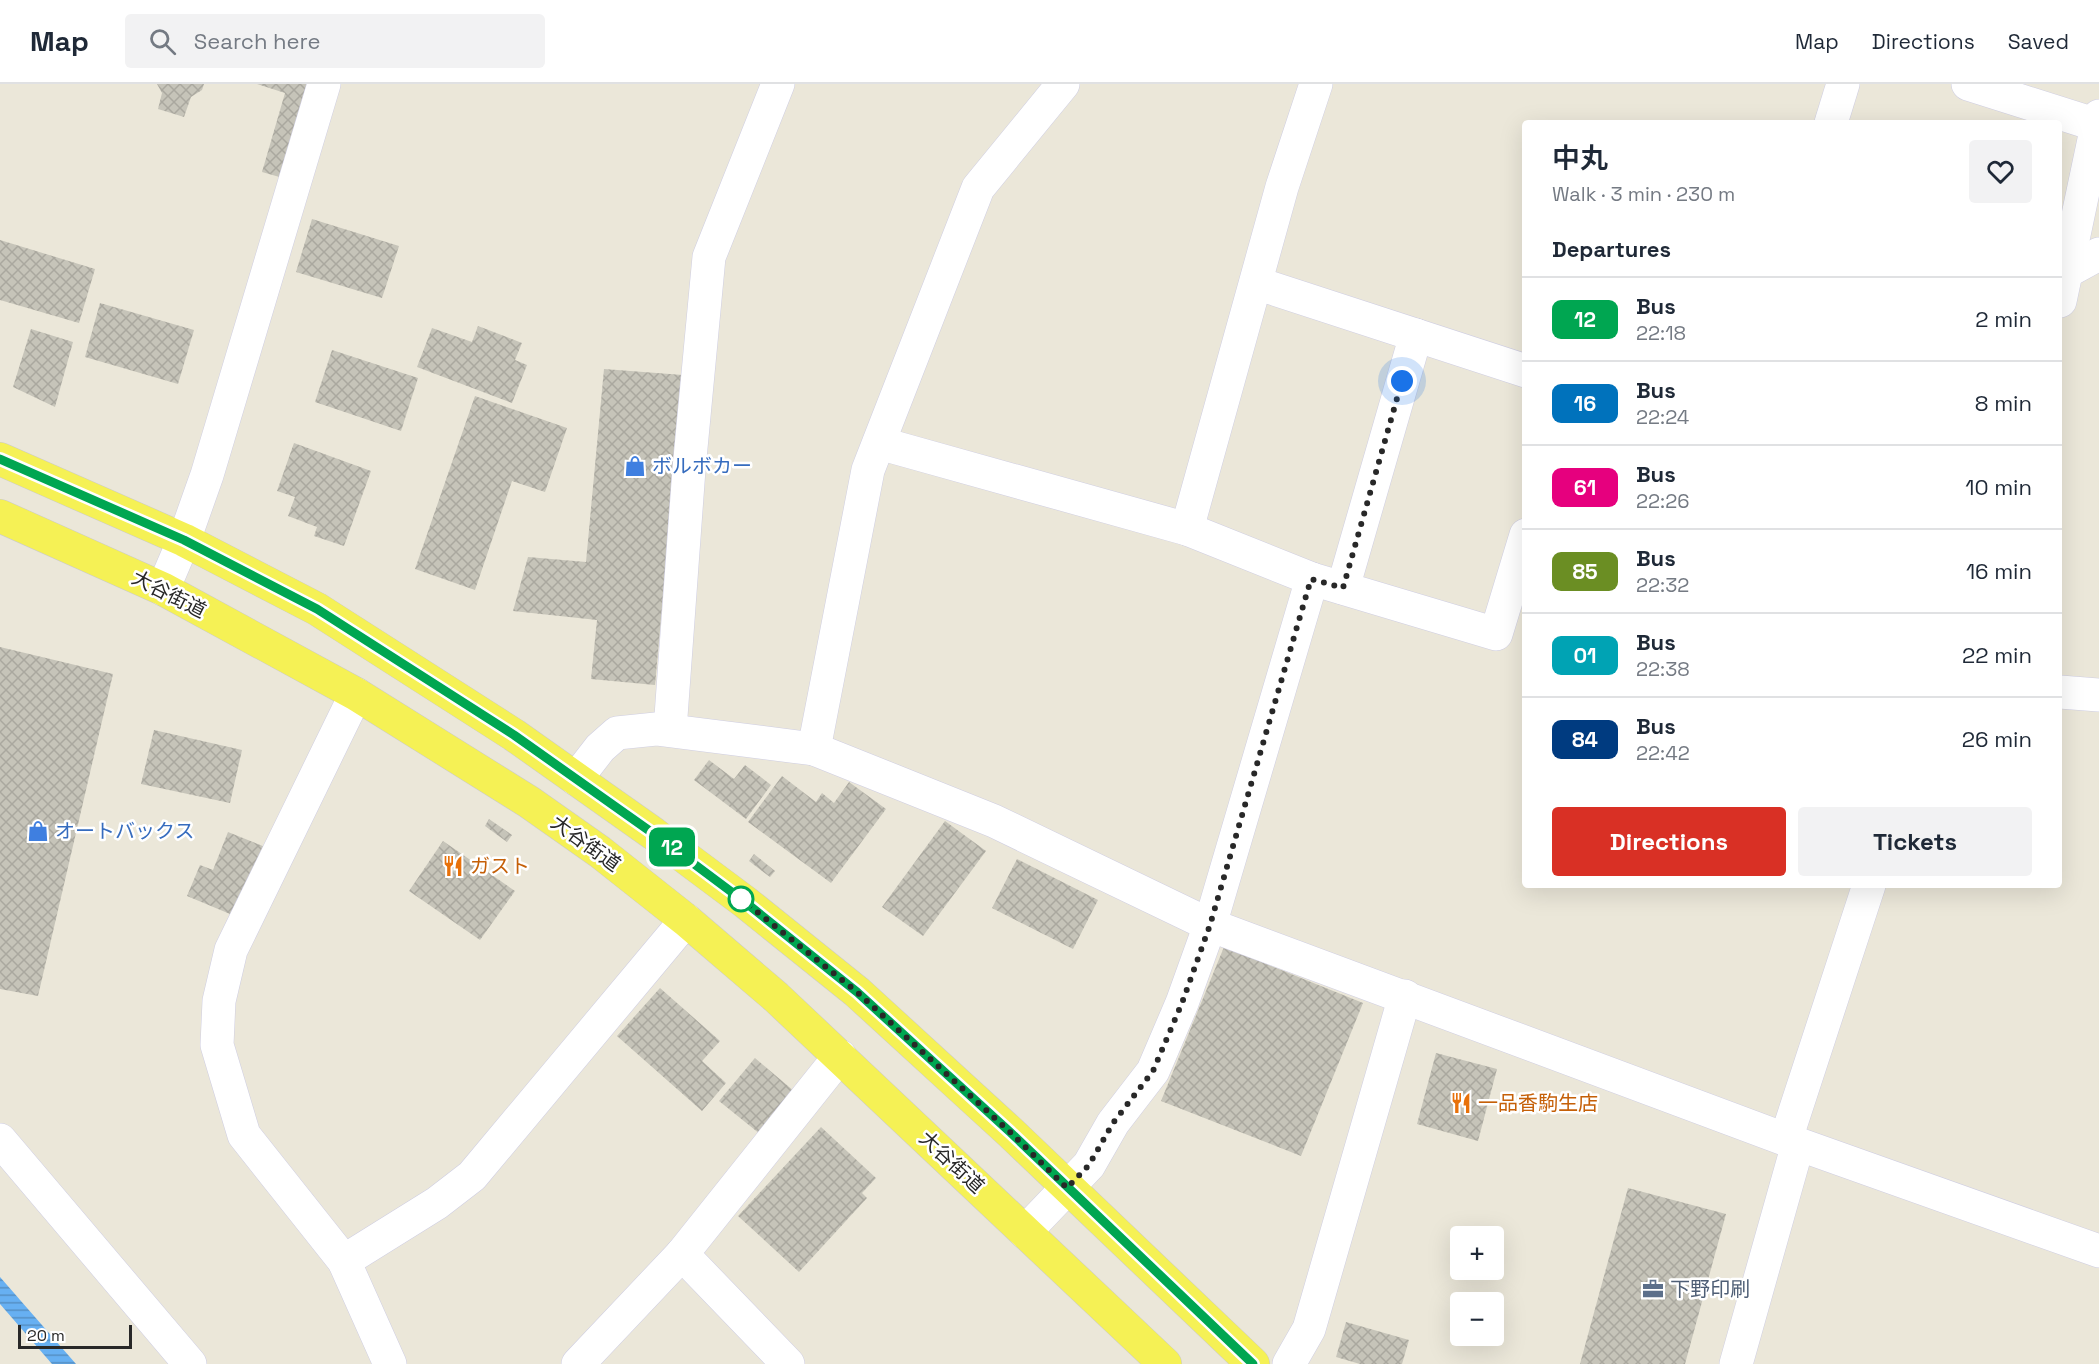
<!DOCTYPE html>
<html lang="en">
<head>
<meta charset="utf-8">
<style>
  body { margin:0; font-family:"Space Grotesk","Noto Sans JP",sans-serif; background:#f2f2f3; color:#1f2937; height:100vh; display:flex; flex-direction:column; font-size:22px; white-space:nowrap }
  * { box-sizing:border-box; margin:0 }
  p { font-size:20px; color:#747a83 }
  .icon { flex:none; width:33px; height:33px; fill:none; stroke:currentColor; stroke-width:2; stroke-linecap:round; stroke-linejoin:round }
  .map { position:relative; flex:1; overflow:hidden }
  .details { position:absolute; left:1522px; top:36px; width:540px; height:768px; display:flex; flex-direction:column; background:#fff; border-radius:6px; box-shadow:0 6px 24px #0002 }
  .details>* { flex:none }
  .badge { padding:0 12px; border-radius:9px; font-size:21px; line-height:39px }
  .controls { position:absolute; left:1450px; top:1142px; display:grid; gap:12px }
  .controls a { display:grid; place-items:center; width:54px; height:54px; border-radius:6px; background:#fff; box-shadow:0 6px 24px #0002; font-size:30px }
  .scale { position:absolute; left:18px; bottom:15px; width:114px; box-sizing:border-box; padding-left:6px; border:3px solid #282828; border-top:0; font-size:16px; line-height:21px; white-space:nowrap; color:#282828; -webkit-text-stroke:4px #fff; paint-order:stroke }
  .you { position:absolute; width:30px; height:30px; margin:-15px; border:4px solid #fff; border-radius:50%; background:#1a73e8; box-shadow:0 0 0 9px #1a73e833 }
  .map>.badge { position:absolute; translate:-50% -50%; box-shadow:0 0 0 3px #fff }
  h2 { padding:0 30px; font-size:22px; line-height:54px }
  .round { display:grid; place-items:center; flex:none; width:63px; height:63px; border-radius:6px; background:#f2f2f3 }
  .headline { display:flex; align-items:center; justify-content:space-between; height:102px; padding:0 30px }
  h1 { font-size:28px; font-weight:600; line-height:45px }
  .action { display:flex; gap:12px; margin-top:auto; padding:12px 30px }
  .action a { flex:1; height:69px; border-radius:6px; background:#d93025; color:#fff; font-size:24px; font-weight:600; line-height:69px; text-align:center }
  .action a+a { background:#f2f2f3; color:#1f2937 }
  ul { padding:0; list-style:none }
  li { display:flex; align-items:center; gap:18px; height:84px; padding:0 30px; border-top:2px solid #e0e1e3 }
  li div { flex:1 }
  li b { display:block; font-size:22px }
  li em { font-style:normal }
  li .badge { min-width:66px; font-weight:700; text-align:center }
  header { display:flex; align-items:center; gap:36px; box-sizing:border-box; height:84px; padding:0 30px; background:#fff; border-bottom:2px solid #e0e1e3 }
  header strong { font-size:28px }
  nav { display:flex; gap:33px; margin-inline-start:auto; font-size:21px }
  .search { width:420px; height:54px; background:#f2f2f3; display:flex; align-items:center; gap:15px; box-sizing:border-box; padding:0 21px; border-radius:6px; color:#747a83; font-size:22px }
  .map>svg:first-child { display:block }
  .water { fill:url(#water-rules) }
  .building { fill:url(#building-cross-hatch) }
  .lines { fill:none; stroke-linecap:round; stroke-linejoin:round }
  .minor-casing { stroke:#cfcee2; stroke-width:34 }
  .major-casing { stroke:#cbcbcb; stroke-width:34 }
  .minor { stroke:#fff; stroke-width:33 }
  .major { stroke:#f5f155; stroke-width:33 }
  .line-casing { stroke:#fff; stroke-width:14 }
  .line { stroke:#00a651; stroke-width:9 }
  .walk { stroke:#282828; stroke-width:6; stroke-dasharray:0 10.8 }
  .stop-dot { fill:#fff; stroke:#00a651; stroke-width:3 }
  .labels { text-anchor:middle; stroke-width:5; stroke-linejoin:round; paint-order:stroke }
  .shop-label { font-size:20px; fill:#366cbe; stroke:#fff; text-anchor:start }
  .street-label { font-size:20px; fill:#282828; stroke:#fff }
  .food-label { font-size:20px; fill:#c56008; stroke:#fff; text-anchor:start }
  .service-label { font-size:20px; fill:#4e5e75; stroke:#fff; text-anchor:start }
</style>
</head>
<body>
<header>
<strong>Map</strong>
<div class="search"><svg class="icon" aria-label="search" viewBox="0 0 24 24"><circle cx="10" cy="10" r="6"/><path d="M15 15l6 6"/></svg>Search here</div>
<nav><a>Map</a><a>Directions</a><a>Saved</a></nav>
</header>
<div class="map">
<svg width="2099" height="1280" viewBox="0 0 2099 1280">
  <defs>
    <pattern id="water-rules" width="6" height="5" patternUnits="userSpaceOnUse" patternTransform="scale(1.5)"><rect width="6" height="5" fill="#67b0f2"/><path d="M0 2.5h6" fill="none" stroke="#558fc4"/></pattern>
    <pattern id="building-cross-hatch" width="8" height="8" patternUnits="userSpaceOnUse" patternTransform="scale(1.5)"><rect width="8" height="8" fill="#c6c4b9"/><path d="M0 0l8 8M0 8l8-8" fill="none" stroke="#aaa89f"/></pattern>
  </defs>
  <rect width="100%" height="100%" fill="#ebe7d9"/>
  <polygon class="water" points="0,1193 76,1280 52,1280 0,1220"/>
  <g class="building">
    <polygon points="157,0 204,0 202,6 191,13 184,33 158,25 162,9"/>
    <polygon points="257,0 311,0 283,94 262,88 285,9"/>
    <polygon points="312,135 399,162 382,214 296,188"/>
    <polygon points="0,156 95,185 79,239 0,216"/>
    <polygon points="100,219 194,246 178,300 85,273"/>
    <polygon points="478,242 522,259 515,276 527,281 512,319 417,283 432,244 472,258"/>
    <polygon points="31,245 73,258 55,323 13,303"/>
    <polygon points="332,266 418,294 401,347 315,318"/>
    <polygon points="604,285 683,291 655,601 591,595 597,536 513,527 528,473 586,478"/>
    <polygon points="475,312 567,344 545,408 512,397 475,506 415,485"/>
    <polygon points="294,359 371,387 344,462 314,452 317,443 288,432 295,413 277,407"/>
    <polygon points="0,563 113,590 38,912 0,905"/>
    <polygon points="154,646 242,666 230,719 141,700"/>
    <polygon points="709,676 734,695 745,681 771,701 746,735 694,696"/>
    <polygon points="782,692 816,718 822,709 834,719 849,698 886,725 831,799 748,738"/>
    <polygon points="489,735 512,751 507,758 485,742"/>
    <polygon points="945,737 986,767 923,852 882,823"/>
    <polygon points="228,748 270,765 242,835 187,812 200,781 213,786"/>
    <polygon points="443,757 515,807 480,856 409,807"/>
    <polygon points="754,770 775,787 770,793 749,777"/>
    <polygon points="1017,775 1098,816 1073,865 992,824"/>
    <polygon points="1224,863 1363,919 1301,1072 1161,1017"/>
    <polygon points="660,904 720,957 702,977 726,999 702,1027 617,952"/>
    <polygon points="1436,969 1497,985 1478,1057 1417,1040"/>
    <polygon points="755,974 795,1008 760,1050 719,1017"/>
    <polygon points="821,1043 876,1094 862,1109 867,1114 799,1188 738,1132"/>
    <polygon points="1628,1104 1726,1130 1685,1280 1580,1280"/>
    <polygon points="1346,1238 1409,1256 1402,1280 1360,1280 1336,1273"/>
  </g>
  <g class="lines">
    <defs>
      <g id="minor">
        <polyline points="1968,0 2097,41"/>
        <polyline points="1831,39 1843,0"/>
        <polyline points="2066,188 2099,170"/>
        <polyline points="1256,199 1526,287"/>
        <polyline points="2060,217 2099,32"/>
        <polyline points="879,359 1187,445"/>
        <polyline points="1312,495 1496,550 1526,451"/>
        <polyline points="1343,504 1416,251"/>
        <polyline points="163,505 184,456 207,391 324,0"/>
        <polyline points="2060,608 2099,611"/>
        <polyline points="356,610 231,866 219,917 217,961 244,1051 344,1177 390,1280"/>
        <polyline points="670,646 689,385 709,173 778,0"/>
        <polyline points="814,665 868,386 978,104 1063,0"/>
        <polyline points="576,695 600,664 617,649 656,645 814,665 994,737 1210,841 1798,1060 2099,1167"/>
        <polyline points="1786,1055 1869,801"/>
        <polyline points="0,1056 190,1280"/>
        <polyline points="1025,1148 1089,1081 1113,1039 1153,987 1182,919 1210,841 1312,495 1187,445 1282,103 1316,0"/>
        <polyline points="682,1170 788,1280"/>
        <polyline points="344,1177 437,1119 472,1092 686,836"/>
        <polyline points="578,1280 682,1170 840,972"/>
        <polyline points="1289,1280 1309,1245 1405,912"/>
        <polyline points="1736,1280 1798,1060"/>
      </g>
      <g id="major">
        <polyline points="0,375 184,456 317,525 514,651 654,750 745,818 857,908 1010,1048 1253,1280"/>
        <polyline points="0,432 163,505 356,610 529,718 600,768 686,836 776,913 1165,1280"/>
      </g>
    </defs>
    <use href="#minor" class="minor-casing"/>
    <use href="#major" class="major-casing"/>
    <use href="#minor" class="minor"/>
    <use href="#major" class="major"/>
  </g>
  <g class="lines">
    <defs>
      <polyline id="line" points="0,375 184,456 317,525 514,651 654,750 745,818 857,908 1010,1048 1253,1280"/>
    </defs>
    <use href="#line" class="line-casing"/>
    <use href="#line" class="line"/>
    <polyline class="walk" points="741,815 857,908 1010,1048 1067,1104 1089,1081 1113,1039 1153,987 1182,919 1210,841 1311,495 1343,504 1402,297"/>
  </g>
  <defs>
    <symbol id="shop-bare" viewBox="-9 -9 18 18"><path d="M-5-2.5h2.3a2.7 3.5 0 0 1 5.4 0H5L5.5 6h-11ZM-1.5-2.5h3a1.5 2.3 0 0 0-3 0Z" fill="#3f7fe0" stroke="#fff" stroke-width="2.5" paint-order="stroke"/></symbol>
    <symbol id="restaurant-bare" viewBox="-9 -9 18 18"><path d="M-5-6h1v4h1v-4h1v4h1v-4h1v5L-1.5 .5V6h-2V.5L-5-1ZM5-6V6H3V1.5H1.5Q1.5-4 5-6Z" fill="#e8710a" stroke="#fff" stroke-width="2.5" paint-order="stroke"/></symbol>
    <symbol id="office-bare" viewBox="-9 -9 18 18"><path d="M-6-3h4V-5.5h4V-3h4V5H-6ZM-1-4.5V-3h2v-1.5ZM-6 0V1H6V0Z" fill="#5c6f8a" stroke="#fff" stroke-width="2.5" paint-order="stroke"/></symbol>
  </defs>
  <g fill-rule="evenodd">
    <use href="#shop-bare" x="620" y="367" width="30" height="30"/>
    <use href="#shop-bare" x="23" y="732" width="30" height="30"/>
    <use href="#restaurant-bare" x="438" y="767" width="30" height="30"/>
    <use href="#restaurant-bare" x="1446" y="1004" width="30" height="30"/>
    <use href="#office-bare" x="1638" y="1190" width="30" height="30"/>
  </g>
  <circle class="stop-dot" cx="741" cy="815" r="12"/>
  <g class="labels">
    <g class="shop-label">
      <text x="652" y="389">ボルボカー</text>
      <text x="55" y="754">オートバックス</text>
    </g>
    <g class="street-label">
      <text transform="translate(169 510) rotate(27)" y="7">大谷街道</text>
      <text transform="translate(586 759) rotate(36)" y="7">大谷街道</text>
      <text transform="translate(952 1078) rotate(43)" y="7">大谷街道</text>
    </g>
    <g class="food-label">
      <text x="470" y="789">ガスト</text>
      <text x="1478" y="1026">一品香駒生店</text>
    </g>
    <g class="service-label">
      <text x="1670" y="1212">下野印刷</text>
    </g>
  </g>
</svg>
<div class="controls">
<a>+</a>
<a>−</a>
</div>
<div class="scale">20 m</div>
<div class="you" style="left:1402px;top:297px"></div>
<b class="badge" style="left:672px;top:763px;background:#00a651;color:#fff">12</b>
<section class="details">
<div class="headline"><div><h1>中丸</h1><p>Walk · 3 min · 230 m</p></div><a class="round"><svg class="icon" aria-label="heart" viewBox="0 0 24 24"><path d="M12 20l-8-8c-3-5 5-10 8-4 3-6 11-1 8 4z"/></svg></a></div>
<h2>Departures</h2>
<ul>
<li><span class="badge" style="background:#00a651;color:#fff">12</span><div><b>Bus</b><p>22:18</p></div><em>2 min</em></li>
<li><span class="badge" style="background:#0072bc;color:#fff">16</span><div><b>Bus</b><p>22:24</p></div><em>8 min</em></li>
<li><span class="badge" style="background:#e6007e;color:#fff">61</span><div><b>Bus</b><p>22:26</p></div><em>10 min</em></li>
<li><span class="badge" style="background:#6b8e23;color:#fff">85</span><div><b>Bus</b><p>22:32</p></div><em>16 min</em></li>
<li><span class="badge" style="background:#00a3b4;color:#fff">01</span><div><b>Bus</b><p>22:38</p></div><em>22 min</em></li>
<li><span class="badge" style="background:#003b80;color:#fff">84</span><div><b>Bus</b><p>22:42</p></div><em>26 min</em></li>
</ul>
<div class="action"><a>Directions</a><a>Tickets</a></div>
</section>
</div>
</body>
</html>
